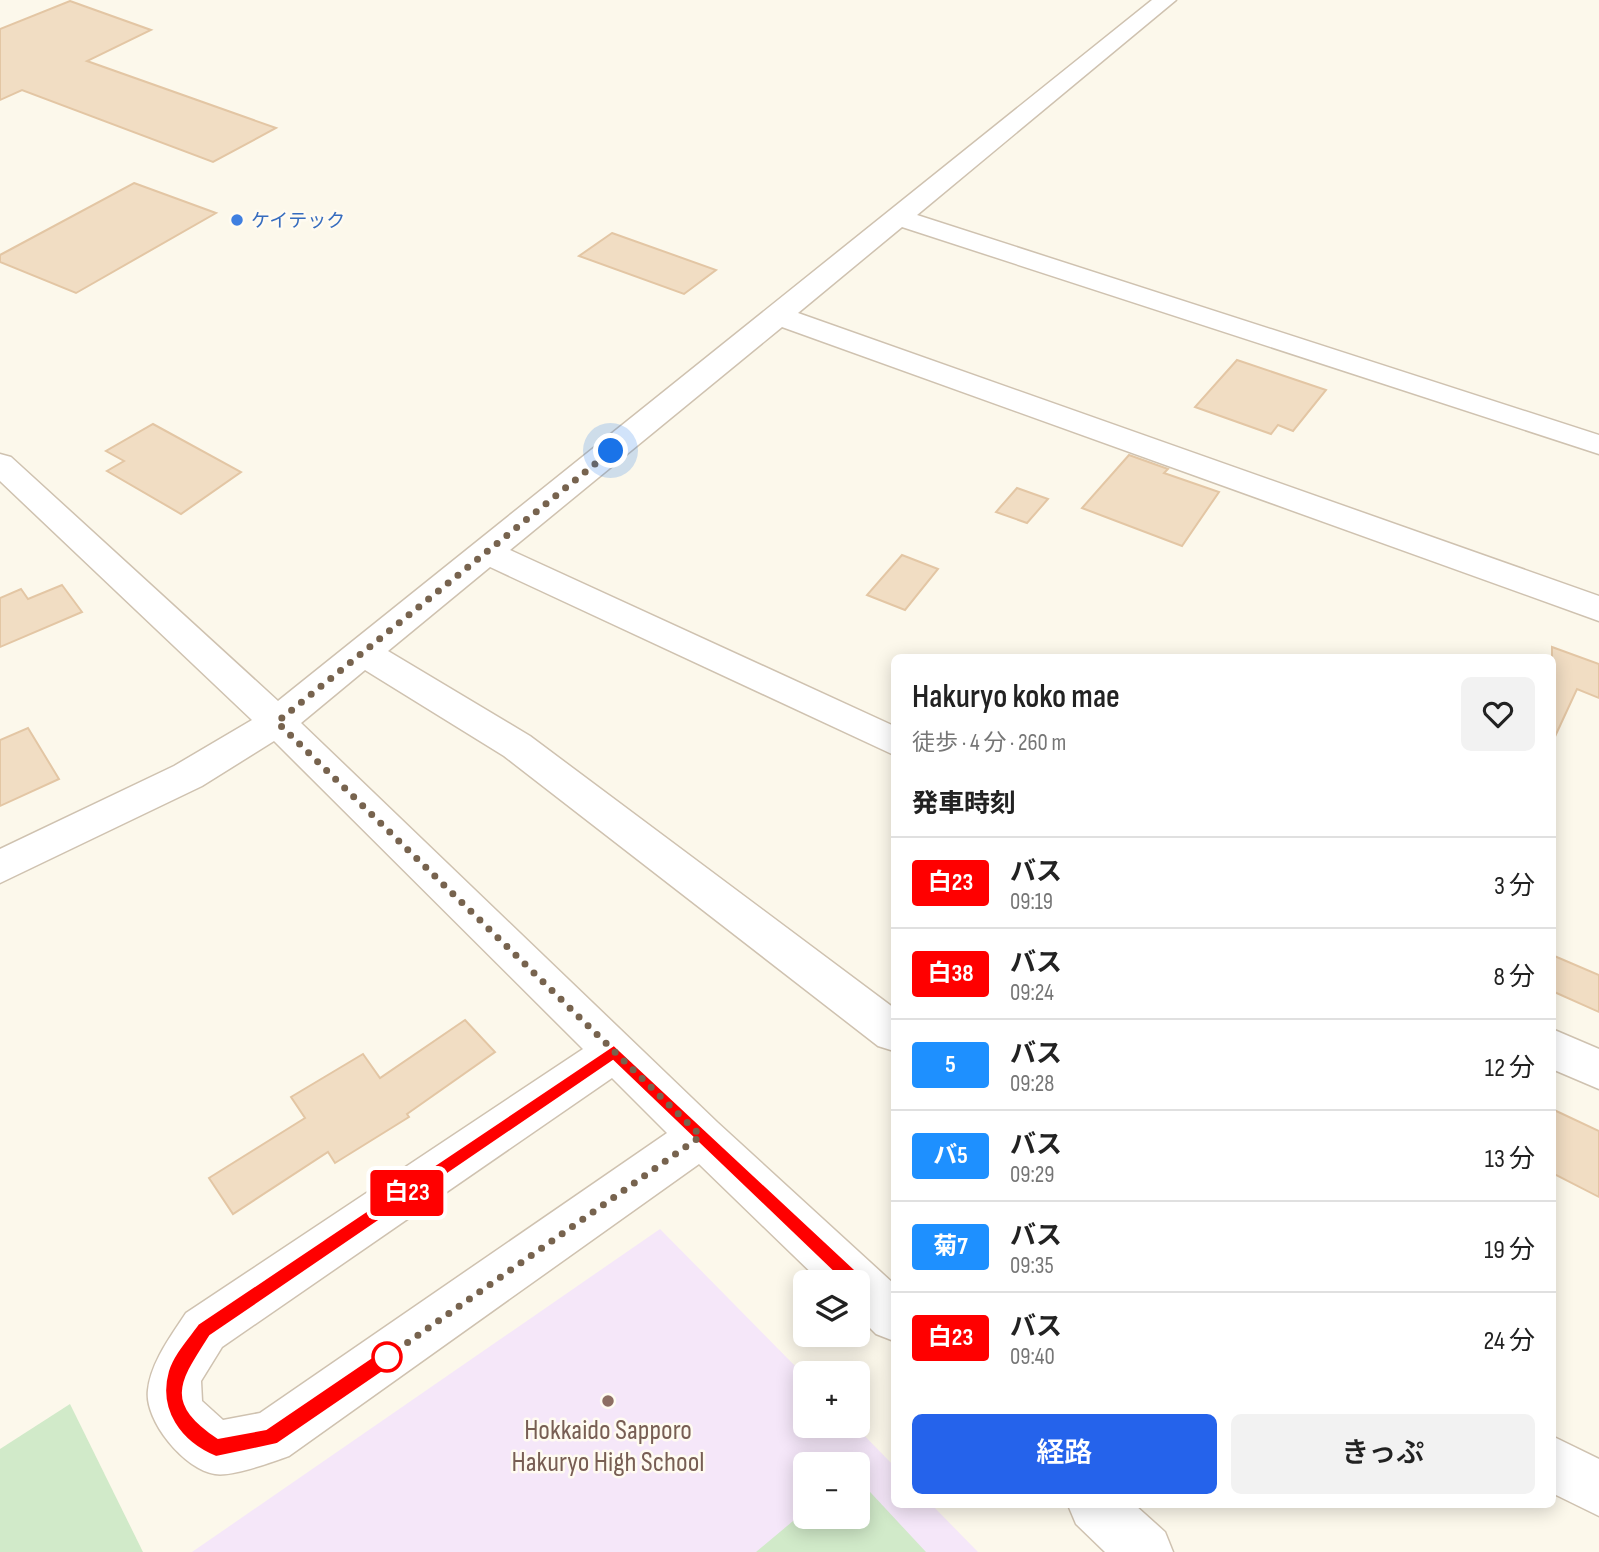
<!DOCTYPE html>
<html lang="ja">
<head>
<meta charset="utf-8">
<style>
  body { margin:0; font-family:"Sofia Sans Condensed","Noto Sans JP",sans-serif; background:#f2f2f2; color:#222; height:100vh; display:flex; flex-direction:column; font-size:26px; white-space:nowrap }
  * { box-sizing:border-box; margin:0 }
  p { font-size:23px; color:#767676 }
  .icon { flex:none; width:38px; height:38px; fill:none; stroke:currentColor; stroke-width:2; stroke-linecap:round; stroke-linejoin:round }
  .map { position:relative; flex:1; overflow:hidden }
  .drawer { position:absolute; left:891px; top:654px; width:665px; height:854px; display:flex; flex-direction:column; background:#fff; border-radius:10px; box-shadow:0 4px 18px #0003 }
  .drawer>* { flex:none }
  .badge { padding:0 14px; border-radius:5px; font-size:24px; line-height:46px }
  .controls { position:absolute; left:793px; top:1270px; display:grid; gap:14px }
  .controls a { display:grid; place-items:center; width:77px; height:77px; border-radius:10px; background:#fff; box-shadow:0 4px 18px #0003; font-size:35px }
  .you { position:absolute; width:35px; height:35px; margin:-18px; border:5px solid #fff; border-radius:50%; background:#1a73e8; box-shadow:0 0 0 10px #1a73e833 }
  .map>.badge { position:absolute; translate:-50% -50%; box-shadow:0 0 0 4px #fff }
  h2 { padding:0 21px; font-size:26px; line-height:63px }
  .round { display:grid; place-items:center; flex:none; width:74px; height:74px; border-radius:10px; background:#f2f2f2 }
  .headline { display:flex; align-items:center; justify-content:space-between; height:119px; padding:0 21px }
  h1 { font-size:33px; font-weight:600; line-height:52px }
  .action { display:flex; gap:14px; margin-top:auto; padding:14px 21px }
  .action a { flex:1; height:80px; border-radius:10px; background:#2563eb; color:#fff; font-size:28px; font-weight:600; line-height:80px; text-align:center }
  .action a+a { background:#f2f2f2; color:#222 }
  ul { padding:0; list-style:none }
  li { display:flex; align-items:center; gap:21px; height:91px; padding:0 21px; border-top:2px solid #e0e0e0 }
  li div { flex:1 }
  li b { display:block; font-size:26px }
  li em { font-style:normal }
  li .badge { min-width:77px; font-weight:700; text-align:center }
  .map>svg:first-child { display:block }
  .education { fill:#f5e7f9; fill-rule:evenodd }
  .green { fill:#d1eac9 }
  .building { fill:#f1ddc3; stroke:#e3c6a4; stroke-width:2 }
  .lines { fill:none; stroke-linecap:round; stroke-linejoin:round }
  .minor-casing { stroke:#cfc2b0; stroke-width:3 }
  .minor { fill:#fff; fill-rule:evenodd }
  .line { fill:#f00; stroke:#fff; stroke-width:2 }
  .walk { stroke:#77634e; stroke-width:7; stroke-dasharray:0 12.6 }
  .shop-dot { fill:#3f7fe0; stroke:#fffbf1; stroke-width:2.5 }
  .stop-dot { fill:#fff; stroke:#f00; stroke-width:3.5 }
  .education-dot { fill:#8d6e63; stroke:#fffbf1; stroke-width:2.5 }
  .labels { text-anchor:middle; stroke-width:5; stroke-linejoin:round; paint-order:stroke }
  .far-shop-label { font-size:19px; fill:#366cbe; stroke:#fffbf1; text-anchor:start }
  .near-education-label { font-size:28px; fill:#785e54; stroke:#fffbf1 }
</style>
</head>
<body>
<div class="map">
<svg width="1599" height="1552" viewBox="0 0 1599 1552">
  <rect width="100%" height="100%" fill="#fcf8eb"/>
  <path class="education" d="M660,1229L805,1376V1426H855L894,1466V1505H932L978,1552H192ZM805,1465H858V1517H805Z"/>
  <g class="green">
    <polygon points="70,1404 143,1552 0,1552 0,1449"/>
    <polygon points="858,1479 926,1552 756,1552 805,1511 805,1517 858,1517"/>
  </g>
  <g class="building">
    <polygon points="70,1 151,30 87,61 276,128 213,162 22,90 0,100 0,29"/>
    <polygon points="134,183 216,213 76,293 0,262 0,255"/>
    <polygon points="612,233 716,270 684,294 579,256"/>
    <polygon points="1237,360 1326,390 1293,431 1278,425 1271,434 1195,407"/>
    <polygon points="153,424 241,472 181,514 107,471 124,461 106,451"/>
    <polygon points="1129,455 1168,469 1164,473 1219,492 1182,546 1082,508"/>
    <polygon points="1017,488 1048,499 1027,523 996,512"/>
    <polygon points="902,555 938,569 905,610 867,595"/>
    <polygon points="62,585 82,612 0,647 0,598 21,589 28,599"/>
    <polygon points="1552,647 1599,664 1599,698 1577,689 1552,743"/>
    <polygon points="28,728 59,779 0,806 0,740"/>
    <polygon points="1552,955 1599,975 1599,1012 1552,991"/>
    <polygon points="465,1020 495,1052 407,1114 409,1117 335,1163 328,1152 233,1214 209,1178 305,1118 291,1097 363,1054 380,1078"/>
    <polygon points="1552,1109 1599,1131 1599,1197 1552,1173"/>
  </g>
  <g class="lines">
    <defs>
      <g id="minor">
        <path d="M1152,0H1176L917,215L1599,435V454L902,227L798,313L1599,596V621L782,327L510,550L894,726V755L490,567L388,651L530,736L894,1008V1051L878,1046L504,756L365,670L301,723L717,1122L894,1284V1341L876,1334L858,1316V1283H822L699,1164L289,1456C272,1462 232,1477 215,1474C185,1470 144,1421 148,1390C151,1362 171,1336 186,1313L583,1049L274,741L202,786L0,883V849L174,766L252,720L0,481V454L11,457L278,701ZM612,1078L667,1133L260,1413L223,1420L202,1401L201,1381L222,1347Z"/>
        <polygon points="1552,1029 1599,1049 1599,1089 1552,1069"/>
        <polygon points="1552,1436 1599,1459 1599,1516 1552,1493"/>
        <polygon points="1068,1505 1135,1505 1165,1532 1173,1552 1105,1552 1076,1524"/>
      </g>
    </defs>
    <use href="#minor" class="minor-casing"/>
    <use href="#minor" class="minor"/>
  </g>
  <path class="line" d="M614,1045L863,1277L866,1283L863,1289H851L613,1061L210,1336C180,1383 165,1402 218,1438L266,1429L381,1351L387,1349L394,1351L396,1357L394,1364L277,1444L216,1457C180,1442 157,1410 168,1371C173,1354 188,1338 198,1324Z"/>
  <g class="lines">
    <polyline class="walk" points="387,1357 701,1136 277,722 611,451"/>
  </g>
  <circle class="shop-dot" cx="237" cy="220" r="7"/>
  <circle class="stop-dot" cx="387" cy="1357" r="14"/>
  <circle class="education-dot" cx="608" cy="1401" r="7"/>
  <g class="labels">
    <g class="far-shop-label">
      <text x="251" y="227">ケイテック</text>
    </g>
    <g class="near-education-label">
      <text x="608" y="1439">Hokkaido Sapporo<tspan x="608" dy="32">Hakuryo High School</tspan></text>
    </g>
  </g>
</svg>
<div class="controls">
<a><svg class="icon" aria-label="layers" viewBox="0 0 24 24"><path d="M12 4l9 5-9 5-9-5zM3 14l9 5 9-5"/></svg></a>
<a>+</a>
<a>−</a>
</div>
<div class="you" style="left:611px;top:451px"></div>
<b class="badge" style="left:407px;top:1193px;background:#f00;color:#fff">白23</b>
<section class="drawer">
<div class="headline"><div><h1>Hakuryo koko mae</h1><p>徒歩 · 4 分 · 260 m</p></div><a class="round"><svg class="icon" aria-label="heart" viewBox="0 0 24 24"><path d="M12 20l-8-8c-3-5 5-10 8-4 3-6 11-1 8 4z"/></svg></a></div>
<h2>発車時刻</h2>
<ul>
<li><span class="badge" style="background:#f00;color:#fff">白23</span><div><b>バス</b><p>09:19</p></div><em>3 分</em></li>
<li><span class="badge" style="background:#f00;color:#fff">白38</span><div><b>バス</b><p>09:24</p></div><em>8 分</em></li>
<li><span class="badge" style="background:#1e90ff;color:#fff">5</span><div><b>バス</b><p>09:28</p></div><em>12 分</em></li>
<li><span class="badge" style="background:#1e90ff;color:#fff">バ5</span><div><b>バス</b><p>09:29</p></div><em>13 分</em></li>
<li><span class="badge" style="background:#1e90ff;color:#fff">菊7</span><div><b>バス</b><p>09:35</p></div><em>19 分</em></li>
<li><span class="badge" style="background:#f00;color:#fff">白23</span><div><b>バス</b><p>09:40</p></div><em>24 分</em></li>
</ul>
<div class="action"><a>経路</a><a>きっぷ</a></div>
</section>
</div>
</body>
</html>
